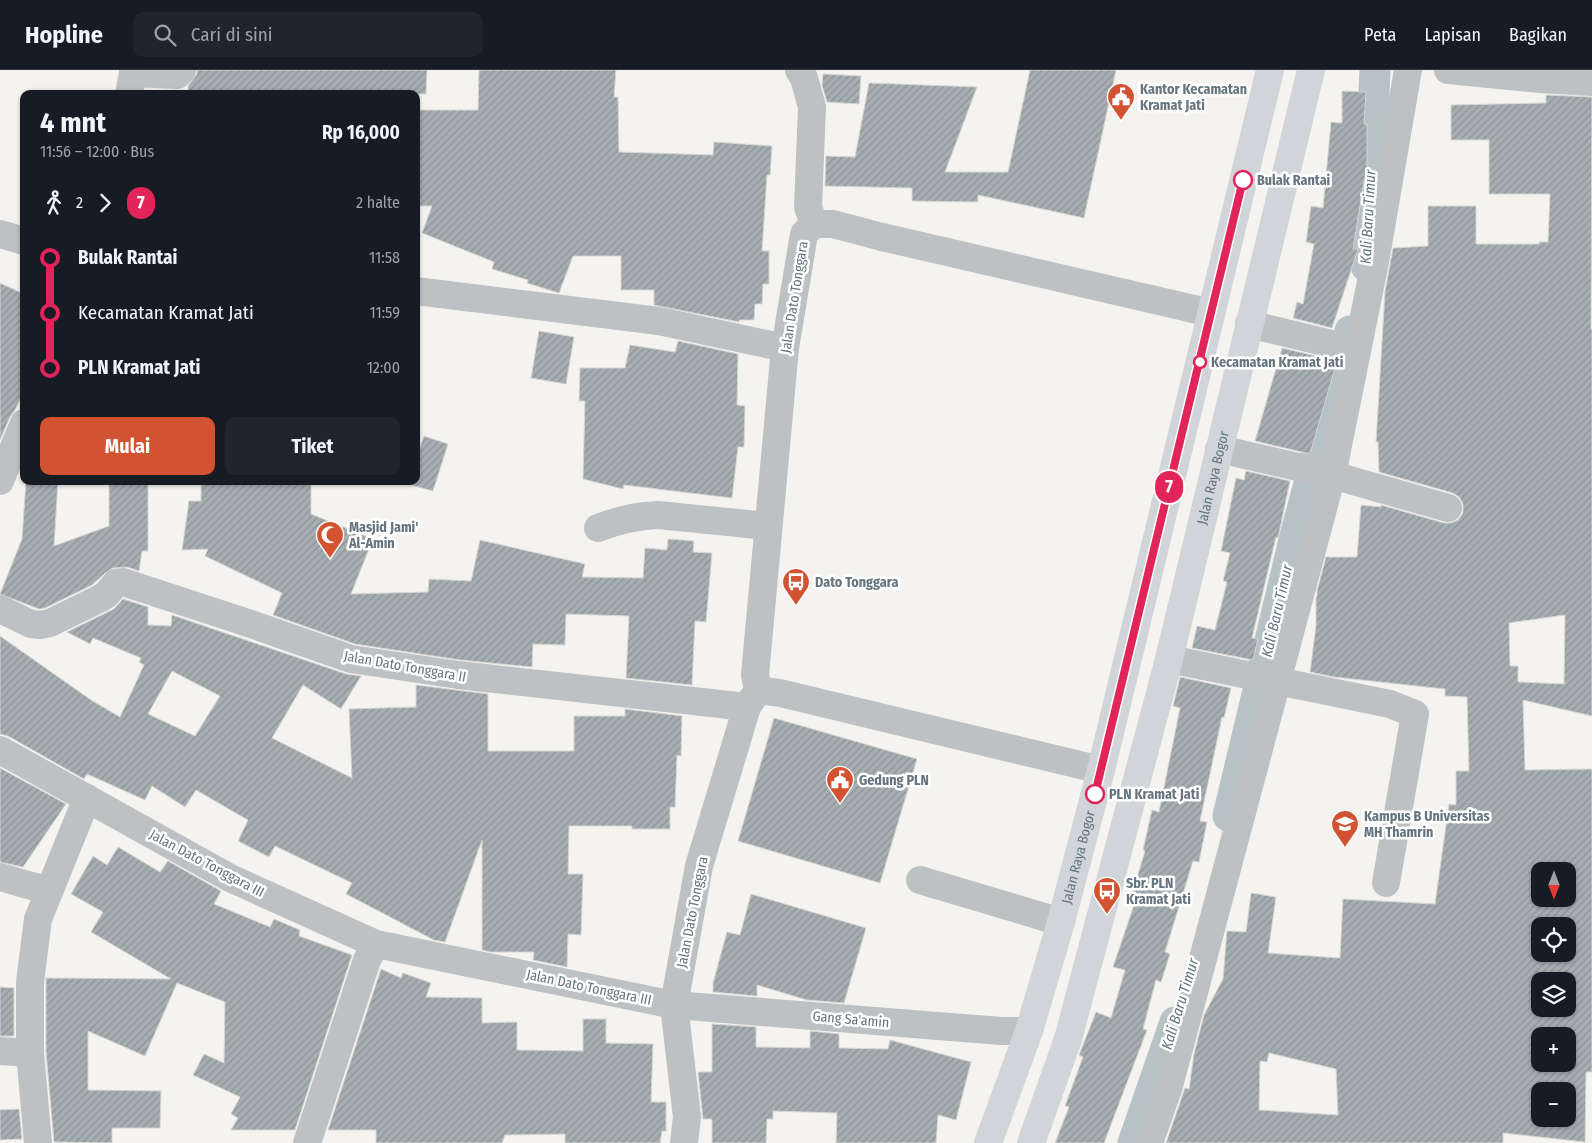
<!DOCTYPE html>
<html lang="id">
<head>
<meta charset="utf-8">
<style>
  body { margin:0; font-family:"Fira Sans Condensed",sans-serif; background:#20242c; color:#f1f3f6; height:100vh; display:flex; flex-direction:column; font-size:19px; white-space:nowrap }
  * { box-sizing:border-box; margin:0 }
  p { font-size:16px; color:#9ea1a6 }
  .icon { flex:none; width:28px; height:28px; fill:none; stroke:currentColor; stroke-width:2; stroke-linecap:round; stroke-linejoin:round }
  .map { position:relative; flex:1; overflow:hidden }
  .drawer { position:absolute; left:20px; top:20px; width:400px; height:395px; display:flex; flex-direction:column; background:#171b24; border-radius:10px; box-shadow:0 1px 4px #0004 }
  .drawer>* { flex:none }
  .badge { padding:0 10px; border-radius:16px; font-size:18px; line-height:32px }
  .needle { width:32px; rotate:180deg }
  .controls { position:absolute; left:1531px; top:792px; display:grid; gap:10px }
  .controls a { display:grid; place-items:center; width:45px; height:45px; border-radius:10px; background:#171b24; box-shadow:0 1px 4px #0004; font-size:25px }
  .map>.badge { position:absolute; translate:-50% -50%; box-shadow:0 0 0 2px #fff }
  .legs { display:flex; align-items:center; gap:8px; height:55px; padding:0 20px; font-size:16px }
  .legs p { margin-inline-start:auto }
  .overview { display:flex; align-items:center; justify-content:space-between; height:85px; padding:0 20px }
  h1 { font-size:28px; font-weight:700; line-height:38px }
  .button { display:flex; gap:10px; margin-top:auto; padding:10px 20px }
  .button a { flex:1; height:58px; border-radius:10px; background:#d25331; color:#fff; font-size:20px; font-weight:700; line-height:58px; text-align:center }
  .button a+a { background:#20242c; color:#f1f3f6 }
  ul { padding:0 20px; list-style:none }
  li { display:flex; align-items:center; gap:18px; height:55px; font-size:19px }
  li i { display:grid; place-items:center; width:8px; height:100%; margin:0 6px; background:currentColor }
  li i::after { content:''; width:12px; height:12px; margin:-6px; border:4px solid; border-radius:50%; background:#171b24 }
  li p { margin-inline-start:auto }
  li:first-child i { background:linear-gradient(#0000 50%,currentColor 0) }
  li:last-child i { background:linear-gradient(currentColor 50%,#0000 0) }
  header { display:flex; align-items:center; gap:30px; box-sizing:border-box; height:70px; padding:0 25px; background:#171b24; border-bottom:1px solid #363941 }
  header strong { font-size:24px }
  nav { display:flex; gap:28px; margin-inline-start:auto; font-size:18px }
  .search { width:350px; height:45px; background:#20242c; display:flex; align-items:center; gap:12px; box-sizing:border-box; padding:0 18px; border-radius:10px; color:#9ea1a6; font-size:19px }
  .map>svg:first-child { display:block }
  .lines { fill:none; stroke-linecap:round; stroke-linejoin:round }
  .canal { stroke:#b7c2c6; stroke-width:31 }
  .building { fill:url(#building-hatch); stroke:#d5d5d3; fill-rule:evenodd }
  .minor { stroke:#bdc1c4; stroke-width:28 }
  .highway { stroke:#d1d5d9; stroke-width:28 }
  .line-1-casing { stroke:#fff; stroke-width:11 }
  .line-1 { stroke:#e1245a; stroke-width:8 }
  .stop-1-dot { fill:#fff; stroke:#e1245a; stroke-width:2.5 }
  .labels { text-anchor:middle; stroke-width:5; stroke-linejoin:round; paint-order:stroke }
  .poi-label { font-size:14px; font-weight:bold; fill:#65747e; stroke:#fff; text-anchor:start }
  .stop-label { font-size:14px; font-weight:bold; fill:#65747e; stroke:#fff; text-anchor:start }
  .street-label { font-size:14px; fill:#65747e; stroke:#fff }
  .water-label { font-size:15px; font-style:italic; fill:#61757c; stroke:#fff }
</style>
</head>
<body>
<header>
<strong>Hopline</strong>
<div class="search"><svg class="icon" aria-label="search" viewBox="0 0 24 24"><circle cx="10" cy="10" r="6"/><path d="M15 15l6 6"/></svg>Cari di sini</div>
<nav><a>Peta</a><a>Lapisan</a><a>Bagikan</a></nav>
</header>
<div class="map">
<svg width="1592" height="1073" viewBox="0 0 1592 1073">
  <defs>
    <pattern id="building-hatch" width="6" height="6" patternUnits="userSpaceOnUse" patternTransform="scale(1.25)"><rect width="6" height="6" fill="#a7aeb2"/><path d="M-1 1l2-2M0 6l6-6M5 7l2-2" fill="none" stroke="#8c9296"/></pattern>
  </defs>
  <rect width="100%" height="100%" fill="#f4f3f0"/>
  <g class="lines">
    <g class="canal">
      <polyline points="1366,196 1375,0"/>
      <polyline points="1228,746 1295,466 1350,261"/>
      <polyline points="1133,1073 1175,952"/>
    </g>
  </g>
  <g class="building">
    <polygon points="197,0 427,0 426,24 188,24 188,16 197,4"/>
    <polygon points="479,0 616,0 614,27 618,27 619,82 713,85 714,72 772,76 770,105 767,105 762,181 769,181 769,214 763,214 762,234 755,234 754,250 739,250 739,252 654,235 654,220 621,220 621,186 573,186 559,223 527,213 528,210 492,199 494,192 422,163 432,136 416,136 416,40 478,40"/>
    <polygon points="1030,0 1116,0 1084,148 978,125 978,132 912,131 912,118 825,116 826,86 855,87 869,13 977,17 945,102 1008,102"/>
    <polygon points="823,4 861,6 859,34 827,32 822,15"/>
    <polygon points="1342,21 1366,22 1364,54 1367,54 1367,112 1364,111 1353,179 1358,179 1332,258 1293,248 1297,232 1303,234 1314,174 1306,172 1311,136 1323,138 1331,52 1342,53"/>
    <path d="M1546,25L1592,27L1591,259H1592V646L1523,630L1525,700L1592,699V1002H1586L1585,1072L1503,1063V1073H1166L1185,1018L1189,1019L1194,984L1204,945L1223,909L1227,861L1246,862L1251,823L1276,827L1268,883L1340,888L1343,829L1435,834L1449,734L1456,735V701H1469L1467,627L1445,626V619L1334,607L1310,602L1316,556V527H1317V521L1326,487H1357L1361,435L1381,437V435L1444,453H1451L1458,450L1463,443V434L1459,427L1453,423L1379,402L1378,372H1376L1385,222L1393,178L1428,176V136H1476V174H1539V172H1548L1550,124H1489V70H1451V35L1546,33ZM1565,545L1564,614L1518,612V596H1510L1509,553ZM1540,801H1568V829H1540ZM1540,856H1568V884H1540ZM1540,911H1568V939H1540ZM1540,966H1568V994H1540ZM1269,983L1336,999L1338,1045L1259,1040L1260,991L1267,992ZM1540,1021H1568V1049H1540Z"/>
    <polygon points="0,213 24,224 24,321 15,340 10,347 0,370"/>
    <polygon points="539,261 574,267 566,314 531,308"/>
    <polygon points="678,271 738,284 737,335 745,336 744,377 738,377 732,428 624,415 623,419 583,409 585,331 579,331 580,298 625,298 630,275 675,282"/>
    <polygon points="1282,278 1337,291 1310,384 1255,371"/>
    <polygon points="424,366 448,374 433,421 407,414 408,411 416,411 416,388"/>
    <polygon points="1246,401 1290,411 1278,468 1276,467 1252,568 1258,569 1253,590 1192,578 1197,556 1215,560 1227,512 1223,511 1230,483 1221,481 1236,408 1244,410"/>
    <polygon points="26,411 58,411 54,476 109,456 109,411 148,411 148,481 142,481 139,501 127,497 113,498 105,503 92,515 45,538 39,539 0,524 22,469"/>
    <polygon points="201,411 311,411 311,444 373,469 351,524 428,522 429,509 471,511 480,470 585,494 582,507 643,508 645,478 667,480 668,469 694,471 693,482 712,483 706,552 695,551 692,615 626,608 629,546 566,544 565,575 533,574 532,597 460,590 355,574 273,545 282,523 205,486 208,479 182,480 189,431 201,431"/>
    <path d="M123,529L148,537V555L171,556L172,545L346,604L361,606L341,639L303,615L272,668L352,708L349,639L416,637V615L488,624V681H574V646H625V639L682,646L681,686L677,685L675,737H670V759H632V756H569L568,804H583L581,865L568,864L567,897L533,890L534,882H491L482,880V770L445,872L434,870L346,824L352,813L275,776L269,787L238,771L248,750L196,720L185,737L152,716L145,730L87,704L84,709L8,666L0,664V566L91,630L120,647L144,595L139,592L141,588L93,568L90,574L67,562L114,539ZM172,601L220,626L195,666L148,644Z"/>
    <polygon points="1180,607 1231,618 1224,648 1222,647 1200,751 1207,752 1199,792 1193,791 1165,882 1170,884 1161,912 1156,910 1143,959 1147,960 1104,1073 1055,1073 1069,1037 1065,1036 1083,987 1079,985 1096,942 1111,948 1125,900 1113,897 1135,832 1130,831 1145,781 1143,780 1152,740 1159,742 1180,638 1173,636"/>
    <polygon points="774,648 917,689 880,813 738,771"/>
    <polygon points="0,698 66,734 23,797 0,792"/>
    <polygon points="118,777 160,802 168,791 221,821 214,834 270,857 274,849 300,860 299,866 352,885 295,1060 231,1060 238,1048 231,1044 240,1027 193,1005 204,984 224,993 225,932 177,913 145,986 88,961 88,1020 161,1021 160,1058 112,1058 112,1073 54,1072 46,982 46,908 171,909 91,862 103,842 71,824 93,786 107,795"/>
    <polygon points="751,824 866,858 844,933 807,930 757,915 757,926 713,922 713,913 727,862 740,865"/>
    <polygon points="381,899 401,908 403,903 431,913 426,927 482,928 482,953 517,952 517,980 583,981 583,949 606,949 606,973 653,974 651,1032 666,1032 666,1061 662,1061 660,1073 565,1073 565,1064 505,1065 502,1073 376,1073 376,1060 328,1060"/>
    <polygon points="0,917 14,918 14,966 0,966"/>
    <polygon points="712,954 756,957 756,977 810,978 810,961 839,964 839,978 888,979 890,970 971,992 956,1050 938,1045 936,1073 836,1073 837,1043 773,1041 773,1049 767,1049 766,1073 712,1073 712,1049 703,1049 698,1002 712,1002"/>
    <polygon points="19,1039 22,1069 0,1070 0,1040"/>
  </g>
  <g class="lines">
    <g class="minor">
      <polyline points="799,0 804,8 812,37 808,137 814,154"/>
      <polyline points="1448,0 1540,9 1592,12"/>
      <polyline points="129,24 133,3 177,5 182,0"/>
      <polyline points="0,164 24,171"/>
      <polyline points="416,221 659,251 785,278"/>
      <polyline points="1249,254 1357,280"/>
      <polyline points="1219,379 1332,405 1448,438"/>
      <polyline points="0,411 24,353"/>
      <path d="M598,458C618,450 636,446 658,445L768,456"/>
      <polyline points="0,539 31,554 40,555 50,553 99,529 106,525 116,513 123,512 251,554 351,589 458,605 747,637"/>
      <polyline points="1169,589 1390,634 1415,644 1386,813"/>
      <polyline points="758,620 780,623 1101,700"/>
      <polyline points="0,680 230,808 376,874 674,935 1001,961 1029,961"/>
      <polyline points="0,807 49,821"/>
      <polyline points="920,810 1061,852"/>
      <polyline points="0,981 30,983"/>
      <polyline points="38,1073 30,983 30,912 38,849 87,728"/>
      <polyline points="307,1073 367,890 376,874"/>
      <polyline points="684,1073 687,1047 674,935 699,796 747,637 758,620 755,605 785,278 804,164 814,154 833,154 882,167 1211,243"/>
      <polyline points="1149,1073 1169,1016 1332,405 1375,192 1408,0"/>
    </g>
    <g class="highway">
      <path id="s1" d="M988,1073L1029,961L1061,852L1101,700L1270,0"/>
      <path id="s2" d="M1031,1073L1068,969L1169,589L1311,0"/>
    </g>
  </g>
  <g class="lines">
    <defs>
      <polyline id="line-1" points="1095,724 1243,110"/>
    </defs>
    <use href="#line-1" class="line-1-casing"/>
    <use href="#line-1" class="line-1"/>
  </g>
  <defs>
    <symbol id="civic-pin" viewBox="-11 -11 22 30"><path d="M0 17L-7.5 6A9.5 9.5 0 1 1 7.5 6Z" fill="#d25331" stroke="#fff"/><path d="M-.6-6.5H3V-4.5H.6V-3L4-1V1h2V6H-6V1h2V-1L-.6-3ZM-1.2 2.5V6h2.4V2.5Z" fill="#fff"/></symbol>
    <symbol id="mosque-pin" viewBox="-11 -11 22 30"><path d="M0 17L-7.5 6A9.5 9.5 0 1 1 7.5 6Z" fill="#d25331" stroke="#fff"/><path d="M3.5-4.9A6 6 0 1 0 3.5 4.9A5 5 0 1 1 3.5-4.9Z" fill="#fff"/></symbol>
    <symbol id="bus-pin" viewBox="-11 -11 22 30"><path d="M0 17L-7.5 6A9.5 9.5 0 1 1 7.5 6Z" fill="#d25331" stroke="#fff"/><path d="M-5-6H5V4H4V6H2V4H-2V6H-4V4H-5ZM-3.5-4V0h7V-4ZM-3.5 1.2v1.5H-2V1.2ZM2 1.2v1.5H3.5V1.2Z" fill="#fff"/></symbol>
    <symbol id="university-pin" viewBox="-11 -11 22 30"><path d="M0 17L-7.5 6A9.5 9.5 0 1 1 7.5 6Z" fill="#d25331" stroke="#fff"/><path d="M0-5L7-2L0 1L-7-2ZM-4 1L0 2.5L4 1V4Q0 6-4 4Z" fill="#fff"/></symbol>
  </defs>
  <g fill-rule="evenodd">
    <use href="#civic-pin" x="1105" y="11" width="32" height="43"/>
    <use href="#mosque-pin" x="314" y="449" width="32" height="43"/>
    <use href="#bus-pin" x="780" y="496" width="32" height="43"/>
    <use href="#civic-pin" x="824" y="694" width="32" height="43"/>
    <use href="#university-pin" x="1329" y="738" width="32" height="43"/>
    <use href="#bus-pin" x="1091" y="805" width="32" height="43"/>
  </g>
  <g class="stop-1-dot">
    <circle cx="1243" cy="110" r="9"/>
    <circle cx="1200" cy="292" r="6"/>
    <circle cx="1095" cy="724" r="9"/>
  </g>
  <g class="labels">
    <g class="poi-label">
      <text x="1140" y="24">Kantor Kecamatan<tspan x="1140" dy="16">Kramat Jati</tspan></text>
      <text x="349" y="462">Masjid Jami'<tspan x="349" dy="16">Al-Amin</tspan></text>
      <text x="815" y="517">Dato Tonggara</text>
      <text x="859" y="715">Gedung PLN</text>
      <text x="1364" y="751">Kampus B Universitas<tspan x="1364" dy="16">MH Thamrin</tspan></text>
      <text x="1126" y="818">Sbr. PLN<tspan x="1126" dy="16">Kramat Jati</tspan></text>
    </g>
    <g class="stop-label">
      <text x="1257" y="115">Bulak Rantai</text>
      <text x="1211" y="297">Kecamatan Kramat Jati</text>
      <text x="1109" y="729">PLN Kramat Jati</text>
    </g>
    <g class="street-label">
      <text transform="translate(794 227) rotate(-81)" y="5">Jalan Dato Tonggara</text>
      <text dy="5" stroke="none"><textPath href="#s2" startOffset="690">Jalan Raya Bogor</textPath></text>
      <text transform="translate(405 596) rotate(10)" y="5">Jalan Dato Tonggara II</text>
      <text dy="5" stroke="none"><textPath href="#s1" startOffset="300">Jalan Raya Bogor</textPath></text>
      <text transform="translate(207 793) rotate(28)" y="5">Jalan Dato Tonggara III</text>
      <text transform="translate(692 842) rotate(-79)" y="5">Jalan Dato Tonggara</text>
      <text transform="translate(589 917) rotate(12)" y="5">Jalan Dato Tonggara III</text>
      <text transform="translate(851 949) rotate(5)" y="5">Gang Sa'amin</text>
    </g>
    <g class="water-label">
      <text transform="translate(1368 147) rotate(-87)" y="5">Kali Baru Timur</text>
      <text transform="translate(1277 541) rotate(-77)" y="5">Kali Baru Timur</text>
      <text transform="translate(1180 934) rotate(-73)" y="5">Kali Baru Timur</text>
    </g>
  </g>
</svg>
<div class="controls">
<a><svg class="needle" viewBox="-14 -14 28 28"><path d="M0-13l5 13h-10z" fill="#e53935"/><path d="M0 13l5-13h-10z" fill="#9ea1a6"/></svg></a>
<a><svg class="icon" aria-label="locate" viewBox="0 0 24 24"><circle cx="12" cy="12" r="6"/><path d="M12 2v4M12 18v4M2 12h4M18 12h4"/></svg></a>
<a><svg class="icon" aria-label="layers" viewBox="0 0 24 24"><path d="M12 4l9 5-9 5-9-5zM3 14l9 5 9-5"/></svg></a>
<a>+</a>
<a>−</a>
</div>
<b class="badge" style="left:1169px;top:417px;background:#e1245a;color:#fff">7</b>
<section class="drawer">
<div class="overview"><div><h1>4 mnt</h1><p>11:56 – 12:00 · Bus</p></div><b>Rp 16,000</b></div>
<div class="legs"><svg class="icon" aria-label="walk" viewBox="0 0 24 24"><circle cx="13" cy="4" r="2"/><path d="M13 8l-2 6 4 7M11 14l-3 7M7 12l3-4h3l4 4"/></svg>2<svg class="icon" aria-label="forward" viewBox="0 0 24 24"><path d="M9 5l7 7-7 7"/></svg><b class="badge" style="background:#e1245a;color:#fff">7</b><p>2 halte</p></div>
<ul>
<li><i style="color:#e1245a"></i><b>Bulak Rantai</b><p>11:58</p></li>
<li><i style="color:#e1245a"></i><span>Kecamatan Kramat Jati</span><p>11:59</p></li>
<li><i style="color:#e1245a"></i><b>PLN Kramat Jati</b><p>12:00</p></li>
</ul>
<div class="button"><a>Mulai</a><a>Tiket</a></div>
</section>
</div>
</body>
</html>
